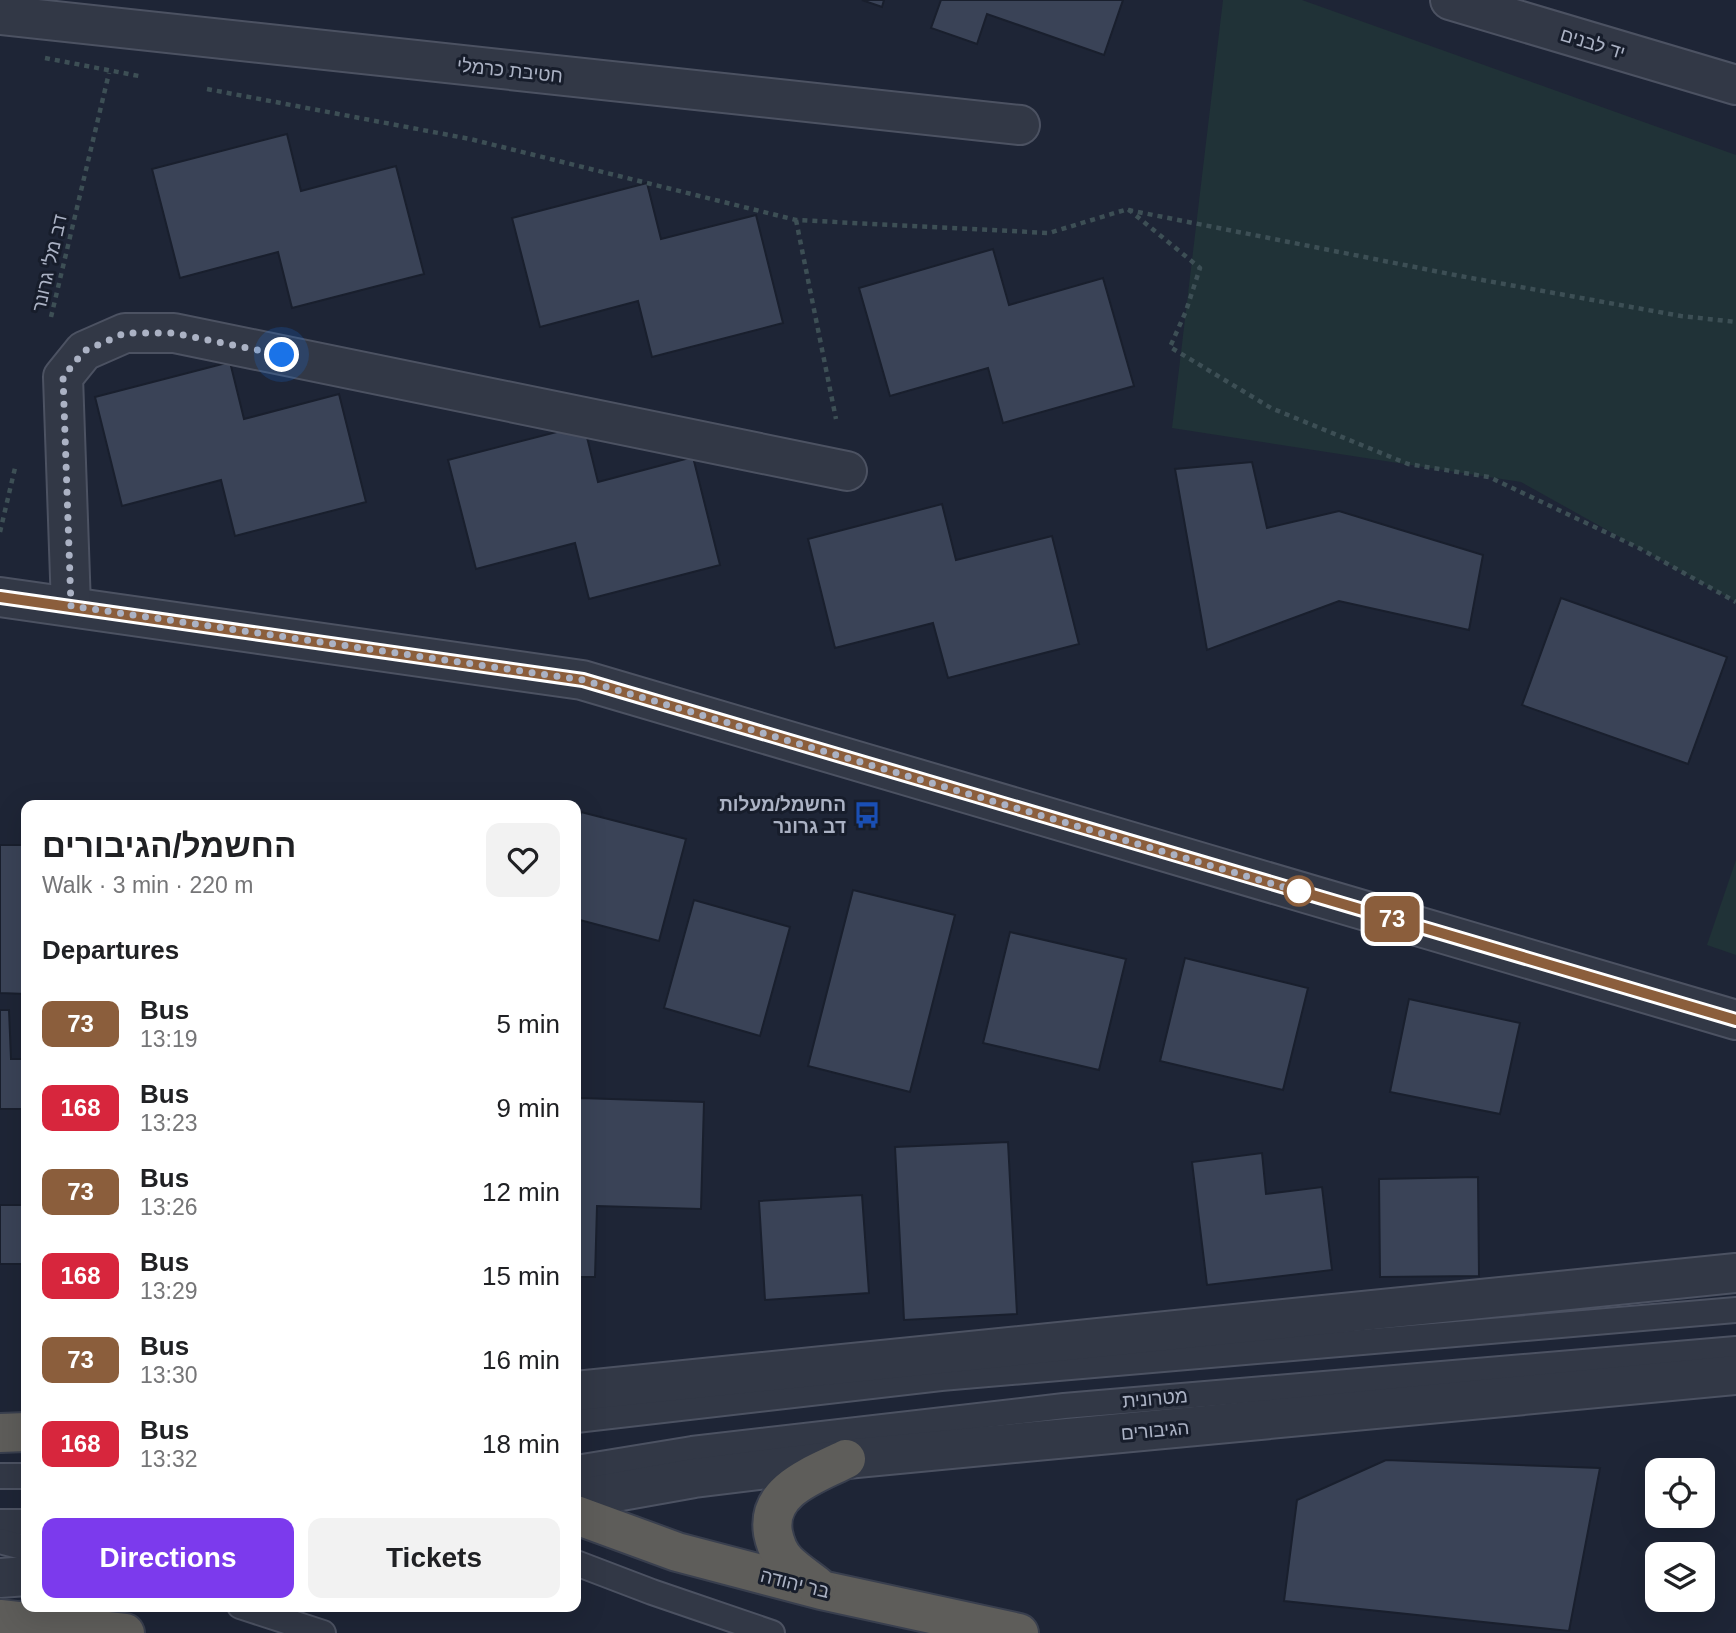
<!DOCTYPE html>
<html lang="en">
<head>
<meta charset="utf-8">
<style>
  body { margin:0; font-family:Helvetica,Heebo,sans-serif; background:#f2f2f2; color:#202124; height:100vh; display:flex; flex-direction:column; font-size:26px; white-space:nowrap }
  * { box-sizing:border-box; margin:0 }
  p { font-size:23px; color:#757577 }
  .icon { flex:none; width:38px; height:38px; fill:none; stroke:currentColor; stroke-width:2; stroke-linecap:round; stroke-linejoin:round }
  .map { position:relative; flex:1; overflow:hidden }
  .details { position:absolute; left:21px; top:800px; width:560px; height:812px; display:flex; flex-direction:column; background:#fff; border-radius:14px; box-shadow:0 7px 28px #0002 }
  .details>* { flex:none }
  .badge { padding:0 14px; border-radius:10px; font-size:24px; line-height:46px }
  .buttons { position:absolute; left:1645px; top:1458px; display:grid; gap:14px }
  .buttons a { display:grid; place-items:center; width:70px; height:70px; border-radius:14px; background:#fff; box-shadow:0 7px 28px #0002; font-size:35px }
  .you { position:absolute; width:35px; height:35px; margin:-18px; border:5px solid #fff; border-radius:50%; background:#1a73e8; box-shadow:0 0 0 10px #1a73e833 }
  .map>.badge { position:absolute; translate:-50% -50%; box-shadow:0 0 0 4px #fff }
  h2 { padding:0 21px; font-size:26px; line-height:63px }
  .round { display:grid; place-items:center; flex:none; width:74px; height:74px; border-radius:14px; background:#f2f2f2 }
  .head { display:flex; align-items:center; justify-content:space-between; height:119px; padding:0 21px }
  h1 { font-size:33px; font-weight:800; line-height:52px }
  .cta { display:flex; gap:14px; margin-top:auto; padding:14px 21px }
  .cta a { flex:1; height:80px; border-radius:14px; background:#7c3aed; color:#fff; font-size:28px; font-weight:800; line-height:80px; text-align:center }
  .cta a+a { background:#f2f2f2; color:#202124 }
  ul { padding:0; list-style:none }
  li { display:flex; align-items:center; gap:21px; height:84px; padding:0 21px }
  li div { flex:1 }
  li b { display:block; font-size:26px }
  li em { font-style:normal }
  li .badge { min-width:77px; font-weight:700; text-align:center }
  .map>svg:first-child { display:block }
  .green { fill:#203237 }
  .building { fill:#3a4357; stroke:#191f2d; stroke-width:2 }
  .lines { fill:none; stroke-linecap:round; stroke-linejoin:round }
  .service-casing { stroke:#4c5262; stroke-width:28 }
  .minor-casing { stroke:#4c5262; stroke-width:42 }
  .tertiary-casing { stroke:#4c5262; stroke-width:42 }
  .trunk-casing { stroke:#393f4e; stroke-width:42 }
  .path { stroke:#3d4f55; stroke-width:4.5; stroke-dasharray:5 5; stroke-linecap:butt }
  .service { stroke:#323846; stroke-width:24 }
  .minor { stroke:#323846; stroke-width:38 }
  .tertiary { stroke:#323846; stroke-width:38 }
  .trunk { stroke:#5e5d5a; stroke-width:38 }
  .path-bridge { stroke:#3d4f55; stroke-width:4.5; stroke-dasharray:5 5; stroke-linecap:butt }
  .line-casing { stroke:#fff; stroke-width:16 }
  .line { stroke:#8b5e3c; stroke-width:10 }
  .walk { stroke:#abb2c4; stroke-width:7; stroke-dasharray:0 12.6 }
  .stop-dot { fill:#fff; stroke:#8b5e3c; stroke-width:3.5 }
  .labels { text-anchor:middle; stroke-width:6; stroke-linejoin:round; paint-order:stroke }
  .street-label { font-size:19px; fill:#abb2c4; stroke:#171d2b }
  .poi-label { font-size:19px; font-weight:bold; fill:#abb2c4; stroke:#171d2b; text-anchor:end }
</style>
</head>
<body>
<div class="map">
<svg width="1736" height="1633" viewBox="0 0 1736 1633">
  <rect width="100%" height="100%" fill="#1e2536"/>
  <g class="green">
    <polygon points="1223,0 1302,0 1736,155 1736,602 1521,482 1172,428"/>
    <polygon points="1736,860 1736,955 1707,945"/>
  </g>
  <g class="building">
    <polygon points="862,0 884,0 882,7"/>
    <polygon points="941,0 1123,0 1104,55 987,14 977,44 931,28"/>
    <polygon points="287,134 301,191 396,166 424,274 292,308 278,252 180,278 152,169"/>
    <polygon points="647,183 661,239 756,215 783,323 652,357 638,301 540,327 512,218"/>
    <polygon points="993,249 1009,305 1103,278 1134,386 1003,423 988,368 890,396 859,288"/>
    <polygon points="230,362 244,419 339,394 366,502 235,536 221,480 122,506 95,397"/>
    <polygon points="584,425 598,482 693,457 720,565 589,599 575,543 476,569 448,460"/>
    <polygon points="1252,462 1267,528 1339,511 1483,555 1469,630 1339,601 1207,650 1175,469"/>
    <polygon points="942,504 956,560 1052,536 1079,644 948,678 933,623 835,648 808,539"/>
    <polygon points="1561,598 1727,657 1688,764 1522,705"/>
    <polygon points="581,812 686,839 659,941 576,919 576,832"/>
    <polygon points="0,845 26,845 26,994 0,993"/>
    <polygon points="853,890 955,915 910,1092 808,1066"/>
    <polygon points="694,900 790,927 760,1036 664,1008"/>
    <polygon points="1010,932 1126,959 1099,1070 983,1043"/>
    <polygon points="1185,958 1308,988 1283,1090 1160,1061"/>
    <polygon points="1409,999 1520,1023 1500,1114 1390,1092"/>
    <polygon points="0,1010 9,1010 11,1059 26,1059 26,1109 0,1109"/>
    <polygon points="580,1098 704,1102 701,1209 597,1206 595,1277 576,1277 576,1174"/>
    <polygon points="1008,1142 1017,1314 904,1320 895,1147"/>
    <polygon points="1262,1153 1266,1194 1322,1187 1332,1270 1207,1285 1192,1162"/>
    <polygon points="1478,1177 1479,1276 1380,1277 1379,1179"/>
    <polygon points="862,1195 869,1293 765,1300 759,1201"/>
    <rect x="0" y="1205" width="26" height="59"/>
    <polygon points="1386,1460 1600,1468 1569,1631 1284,1601 1297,1500"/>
  </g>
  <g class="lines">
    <defs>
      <g id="service">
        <polyline points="576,1420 941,1378 1736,1310"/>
        <polyline points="576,1468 692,1449 1064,1406 1736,1349"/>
        <polyline points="0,1476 26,1476"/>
        <polyline points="0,1522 26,1522"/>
        <polyline points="0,1541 26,1548"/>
        <polyline points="576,1563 652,1592 772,1633"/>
        <polyline points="240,1606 323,1633"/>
      </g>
      <g id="minor">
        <polyline points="0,15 1020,125"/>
        <polyline points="0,597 582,680 1736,1020"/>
        <polyline points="71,606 63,377 84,351 125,333 174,333 847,471"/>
      </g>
      <g id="tertiary">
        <polyline points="1450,0 1736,85"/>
        <polyline points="576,1391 1736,1273"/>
        <polyline points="576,1499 694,1478 846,1459 1736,1375"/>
        <polyline points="0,1578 26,1576"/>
      </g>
      <g id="trunk">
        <polyline points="0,1433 26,1432"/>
        <polyline points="576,1515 677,1552 821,1590 1019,1633"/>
        <path d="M817,1586C807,1578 796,1571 787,1562C780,1555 775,1543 773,1533C766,1490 814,1475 846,1459"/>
        <polyline points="0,1619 125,1633"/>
      </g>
    </defs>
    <use href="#service" class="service-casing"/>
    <use href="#minor" class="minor-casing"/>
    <use href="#tertiary" class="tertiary-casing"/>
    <use href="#trunk" class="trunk-casing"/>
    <g class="path">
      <polyline points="207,89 470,139 796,220 1049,233 1128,209 1200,268 1186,311 1170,347 1271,408 1408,464 1489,477 1639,548 1736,602"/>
      <polyline points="1128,210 1460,276 1681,316 1736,322"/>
      <polyline points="796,220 836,419"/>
      <polyline points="51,317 109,73"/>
      <polyline points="0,532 15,468"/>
    </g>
    <use href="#service" class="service"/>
    <use href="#minor" class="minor"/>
    <use href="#tertiary" class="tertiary"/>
    <use href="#trunk" class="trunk"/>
    <polyline class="path-bridge" points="45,58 139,76"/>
  </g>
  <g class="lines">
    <defs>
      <polyline id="line" points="0,597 583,680 1736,1020"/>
    </defs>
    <use href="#line" class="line-casing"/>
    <use href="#line" class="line"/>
    <polyline class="walk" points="282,355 174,333 125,333 84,351 63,377 71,606 583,680 1307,894 1299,891"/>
  </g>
  <defs>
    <symbol id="bus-bare" viewBox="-9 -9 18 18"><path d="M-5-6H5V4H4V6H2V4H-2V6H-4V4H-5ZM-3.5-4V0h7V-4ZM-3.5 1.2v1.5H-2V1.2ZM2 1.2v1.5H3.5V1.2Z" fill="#1a4fb4" stroke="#171d2b" stroke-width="2.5" paint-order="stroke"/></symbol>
  </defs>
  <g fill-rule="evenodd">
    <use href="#bus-bare" x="848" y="796" width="38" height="38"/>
  </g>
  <circle class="stop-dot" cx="1299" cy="891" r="14"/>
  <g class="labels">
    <g class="street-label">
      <text transform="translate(1593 43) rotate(17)" y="7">יד לבנים</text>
      <text transform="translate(510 70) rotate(6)" y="7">חטיבת כרמלי</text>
      <text transform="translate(49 263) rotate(-77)" y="7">דב מל' גרונר</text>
      <text transform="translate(1155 1398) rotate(-5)" y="7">מטרונית</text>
      <text transform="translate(1155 1430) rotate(-5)" y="7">הגיבורים</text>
      <text transform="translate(795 1583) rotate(14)" y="7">בר יהודה</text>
    </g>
    <g class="poi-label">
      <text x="846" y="811">החשמל/מעלות<tspan x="846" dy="22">דב גרונר</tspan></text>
    </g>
  </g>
</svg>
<div class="buttons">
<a><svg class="icon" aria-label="locate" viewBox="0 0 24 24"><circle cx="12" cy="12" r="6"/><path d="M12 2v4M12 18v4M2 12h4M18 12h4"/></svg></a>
<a><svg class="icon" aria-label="layers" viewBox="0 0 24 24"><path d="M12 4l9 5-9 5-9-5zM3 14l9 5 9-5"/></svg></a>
</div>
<div class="you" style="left:282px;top:355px"></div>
<b class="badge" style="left:1392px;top:919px;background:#8b5e3c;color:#fff">73</b>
<section class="details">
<div class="head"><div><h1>החשמל/הגיבורים</h1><p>Walk · 3 min · 220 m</p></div><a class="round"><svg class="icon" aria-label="heart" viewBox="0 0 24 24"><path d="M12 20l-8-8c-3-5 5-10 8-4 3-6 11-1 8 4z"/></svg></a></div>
<h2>Departures</h2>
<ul>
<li><span class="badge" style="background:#8b5e3c;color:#fff">73</span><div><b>Bus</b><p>13:19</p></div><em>5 min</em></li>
<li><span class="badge" style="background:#d7263d;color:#fff">168</span><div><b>Bus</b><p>13:23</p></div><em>9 min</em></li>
<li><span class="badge" style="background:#8b5e3c;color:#fff">73</span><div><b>Bus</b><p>13:26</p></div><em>12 min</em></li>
<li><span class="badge" style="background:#d7263d;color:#fff">168</span><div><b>Bus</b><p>13:29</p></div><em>15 min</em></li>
<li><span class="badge" style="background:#8b5e3c;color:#fff">73</span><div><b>Bus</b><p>13:30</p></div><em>16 min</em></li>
<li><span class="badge" style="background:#d7263d;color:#fff">168</span><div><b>Bus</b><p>13:32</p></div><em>18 min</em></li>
</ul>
<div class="cta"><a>Directions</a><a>Tickets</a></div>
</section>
</div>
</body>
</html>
